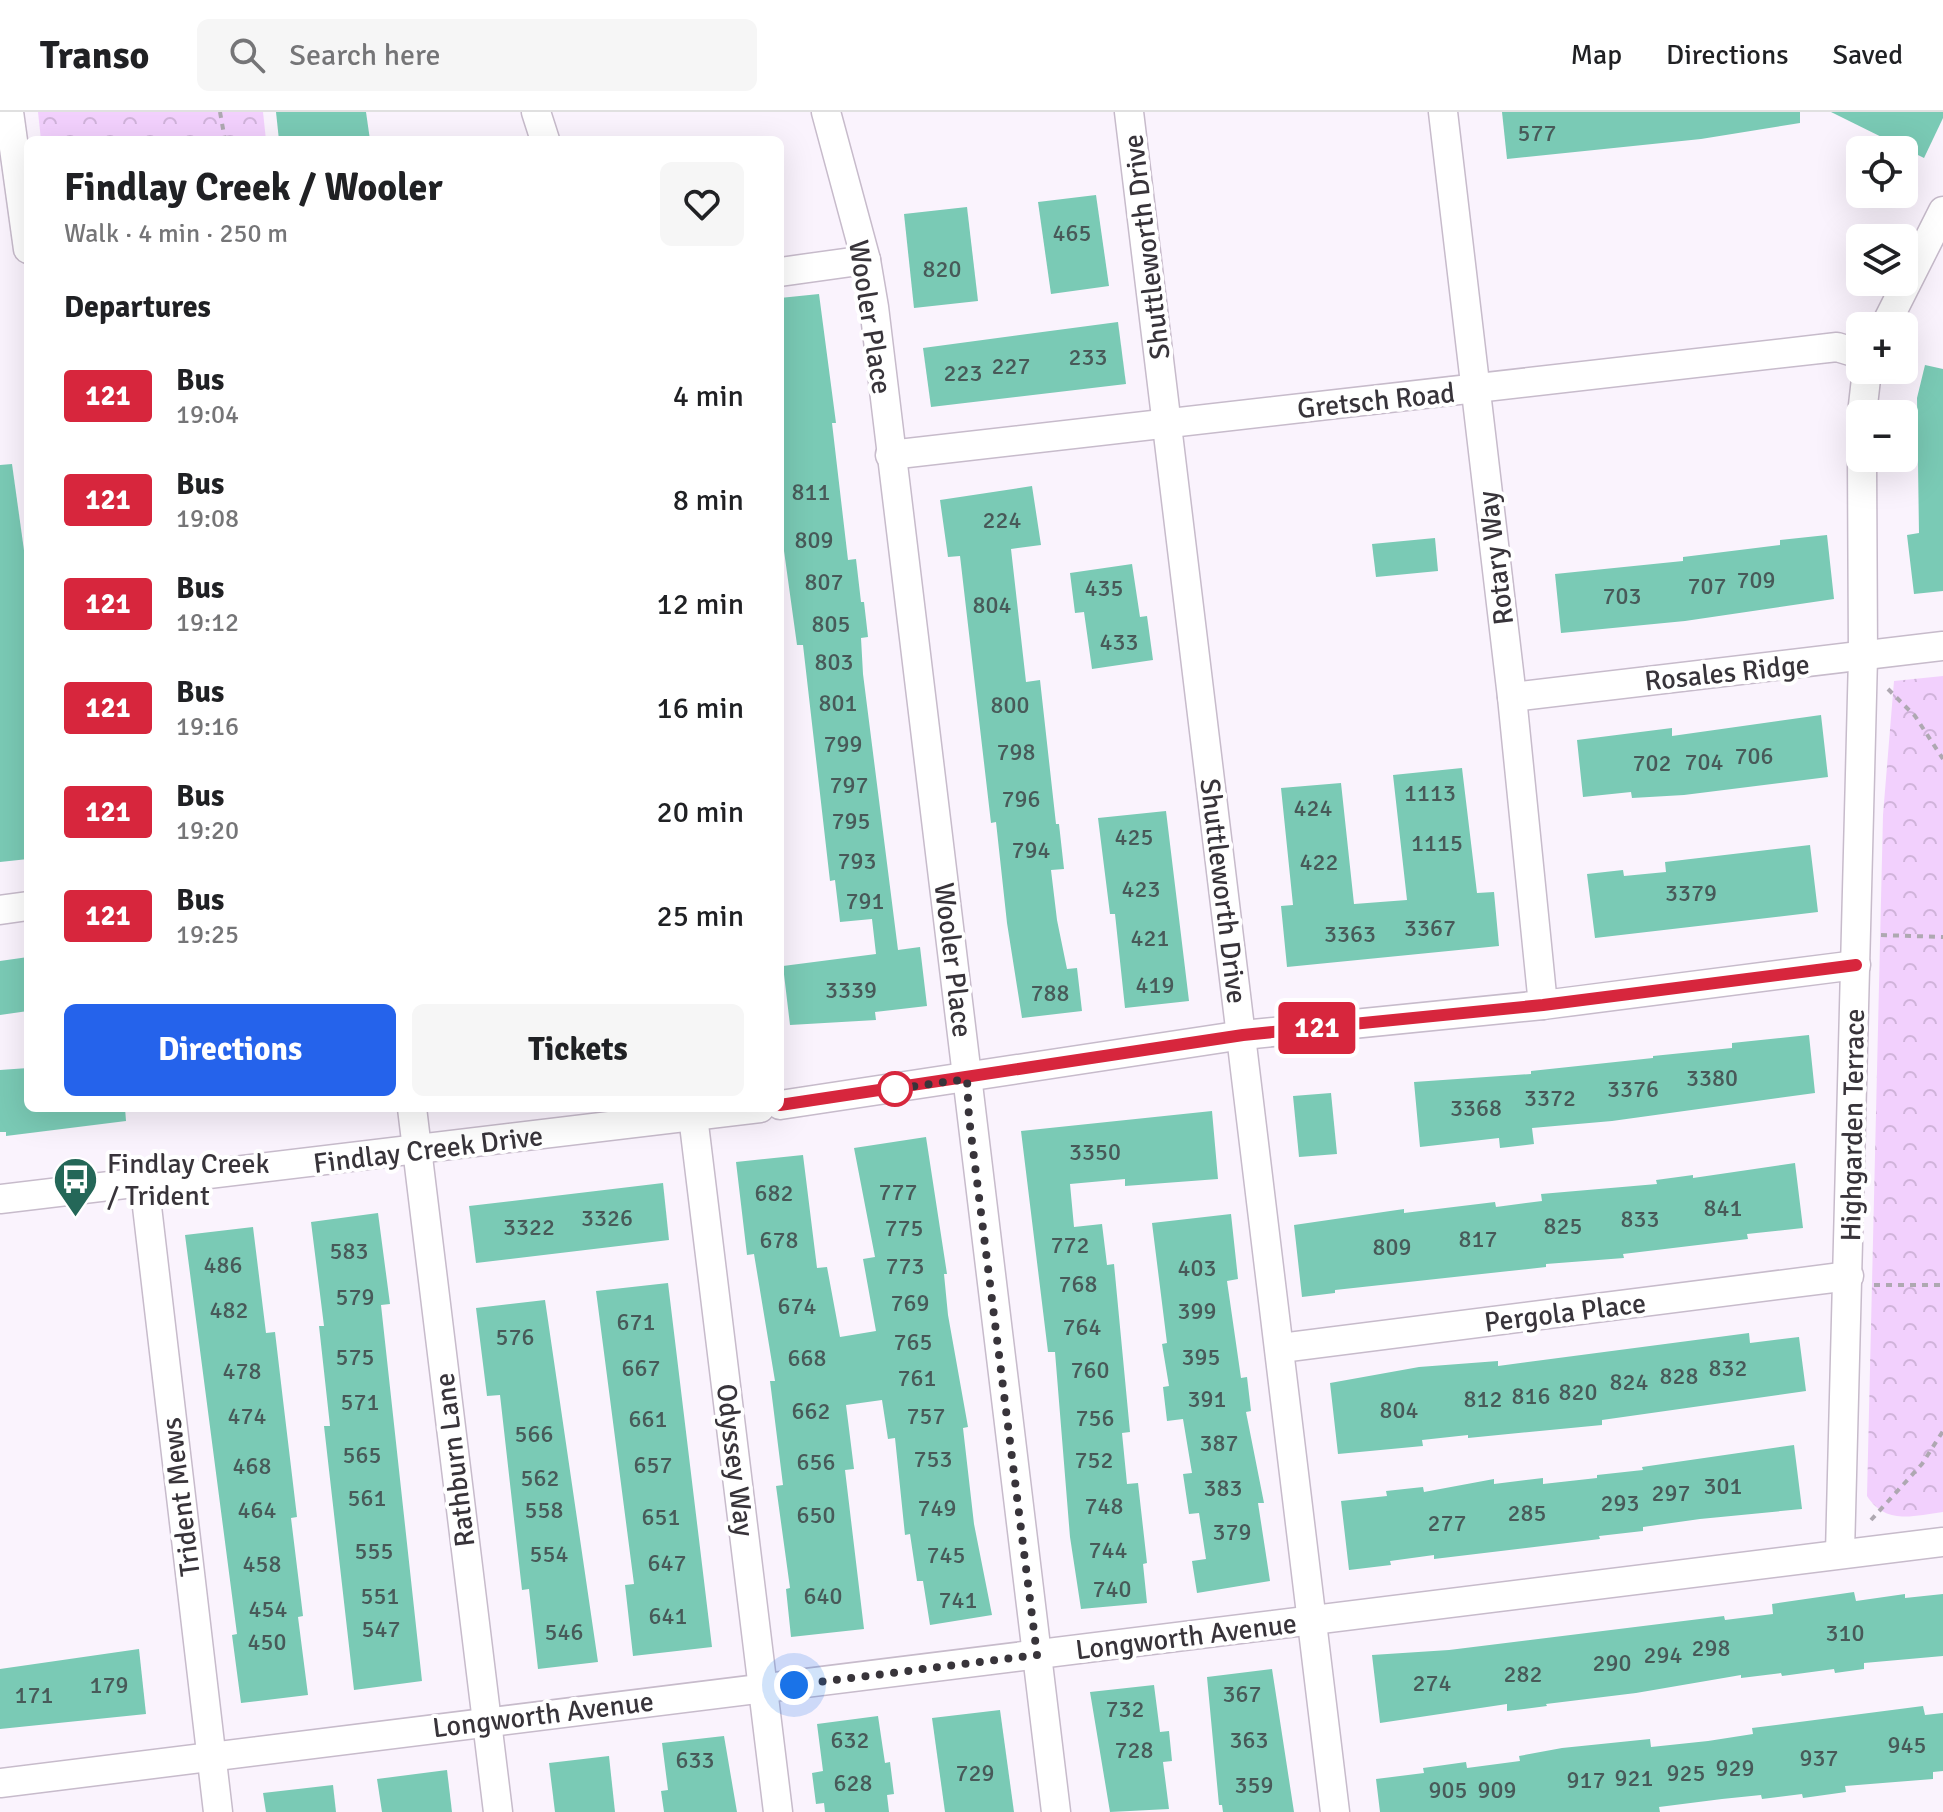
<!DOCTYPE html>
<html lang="en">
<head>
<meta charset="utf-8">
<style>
  body { margin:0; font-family:Signika,sans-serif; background:#f6f6f6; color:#202124; height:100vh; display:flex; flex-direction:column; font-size:30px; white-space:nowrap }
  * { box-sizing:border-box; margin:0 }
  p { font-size:26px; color:#757577 }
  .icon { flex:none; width:44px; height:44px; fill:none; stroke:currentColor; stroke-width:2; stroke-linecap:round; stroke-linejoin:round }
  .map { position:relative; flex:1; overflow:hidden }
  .sheet { position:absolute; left:24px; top:24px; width:760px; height:976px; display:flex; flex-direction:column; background:#fff; border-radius:12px; box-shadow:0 8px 32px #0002 }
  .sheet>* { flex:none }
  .badge { padding:0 16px; border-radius:6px; font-size:28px; line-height:52px }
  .controls { position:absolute; left:1846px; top:24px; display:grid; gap:16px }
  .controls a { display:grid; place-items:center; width:72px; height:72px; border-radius:12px; background:#fff; box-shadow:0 8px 32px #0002; font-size:40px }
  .you { position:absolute; width:40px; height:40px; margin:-20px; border:6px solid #fff; border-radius:50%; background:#1a73e8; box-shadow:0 0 0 12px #1a73e833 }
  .map>.badge { position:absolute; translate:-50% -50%; box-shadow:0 0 0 4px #fff }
  h2 { padding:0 40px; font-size:30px; line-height:72px }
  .round { display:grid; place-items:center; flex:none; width:84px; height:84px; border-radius:12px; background:#f6f6f6 }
  .head { display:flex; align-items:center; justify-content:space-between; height:136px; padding:0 40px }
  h1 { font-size:38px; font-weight:800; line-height:60px }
  .action { display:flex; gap:16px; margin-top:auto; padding:16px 40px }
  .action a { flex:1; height:92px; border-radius:12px; background:#2563eb; color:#fff; font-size:32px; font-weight:800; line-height:92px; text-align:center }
  .action a+a { background:#f6f6f6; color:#202124 }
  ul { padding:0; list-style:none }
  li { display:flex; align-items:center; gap:24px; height:104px; padding:0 40px }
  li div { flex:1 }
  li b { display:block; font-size:30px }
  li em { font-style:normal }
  li .badge { min-width:88px; font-weight:700; text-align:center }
  header { display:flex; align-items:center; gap:48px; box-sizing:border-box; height:112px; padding:0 40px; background:#fff; border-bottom:2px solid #e0e0e0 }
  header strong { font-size:38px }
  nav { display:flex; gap:44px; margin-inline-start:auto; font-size:28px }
  .search { width:560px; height:72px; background:#f6f6f6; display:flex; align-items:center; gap:20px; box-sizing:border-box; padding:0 28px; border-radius:12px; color:#757577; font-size:30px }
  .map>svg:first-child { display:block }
  .park { fill:url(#park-crowns) }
  .building { fill:#7acab5 }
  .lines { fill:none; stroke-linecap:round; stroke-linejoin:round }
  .minor-casing { stroke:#c7bbcb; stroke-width:31 }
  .path { stroke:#aea8b1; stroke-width:4; stroke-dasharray:6 6; stroke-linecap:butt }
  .minor { stroke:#fff; stroke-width:28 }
  .line-casing { stroke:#fff; stroke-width:18 }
  .line { stroke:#d7263d; stroke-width:12 }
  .walk { stroke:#38343a; stroke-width:8; stroke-dasharray:0 14.4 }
  .stop-dot { fill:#fff; stroke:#d7263d; stroke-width:4 }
  .labels { text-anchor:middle; stroke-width:8; stroke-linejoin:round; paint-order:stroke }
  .number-label { font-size:24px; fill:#485a59 }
  .street-label { font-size:28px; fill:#38343a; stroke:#fff }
  .poi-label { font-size:28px; fill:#38343a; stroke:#fff; text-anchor:start }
</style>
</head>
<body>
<header>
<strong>Transo</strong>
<div class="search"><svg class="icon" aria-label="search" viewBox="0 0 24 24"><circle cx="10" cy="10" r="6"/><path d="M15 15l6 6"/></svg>Search here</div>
<nav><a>Map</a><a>Directions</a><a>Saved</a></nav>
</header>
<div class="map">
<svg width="1943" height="1700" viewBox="0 0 1943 1700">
  <defs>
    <pattern id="park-crowns" width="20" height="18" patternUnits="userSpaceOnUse" patternTransform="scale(2)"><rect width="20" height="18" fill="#f2d0fd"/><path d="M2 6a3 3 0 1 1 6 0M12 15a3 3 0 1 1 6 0" fill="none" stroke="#d0b3da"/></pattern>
  </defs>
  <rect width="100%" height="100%" fill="#faf3fd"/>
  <g class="park">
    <polygon points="38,0 263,0 266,28 41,28"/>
    <path d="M1943,564V1400C1912,1404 1886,1413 1867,1384L1883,703L1894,569Z"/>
  </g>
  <g class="building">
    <polygon points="276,0 366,0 370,28 279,28"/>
    <polygon points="1502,0 1800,0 1800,11 1701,27 1507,47"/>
    <polygon points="1831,0 1943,0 1943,6 1924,46"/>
    <polygon points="1096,83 1109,174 1051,182 1038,90"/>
    <polygon points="967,95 978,189 914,196 904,102"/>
    <polygon points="819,182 836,311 832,311 848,448 856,447 861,490 864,490 868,525 861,526 863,562 898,838 920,835 927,894 875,900 876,908 790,913 783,854 876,842 872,807 840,810 835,768 830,769 803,533 797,533 780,410 780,186"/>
    <polygon points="1118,210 1126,272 931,295 923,236"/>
    <polygon points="1925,253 1943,257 1943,479 1914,482 1907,423 1919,421 1917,286"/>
    <polygon points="12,352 28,467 28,747 0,750 0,353"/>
    <polygon points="1032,374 1041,433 1011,437 1026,570 1040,568 1056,712 1059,712 1064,757 1051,758 1057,808 1067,857 1077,856 1082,899 1022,906 1007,811 996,710 991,711 960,444 948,445 940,388"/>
    <polygon points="1827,423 1834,487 1685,509 1561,521 1555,462 1683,449 1683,445 1780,433 1780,428"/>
    <polygon points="1435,426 1438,459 1376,465 1372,432"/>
    <polygon points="1132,452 1140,505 1147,504 1153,548 1092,557 1084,500 1075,501 1070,461"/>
    <polygon points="1821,603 1828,665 1684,683 1632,686 1631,680 1583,685 1577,628 1672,616 1672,624"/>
    <polygon points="1462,656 1477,781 1494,780 1499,834 1287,855 1281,794 1293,793 1281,676 1341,671 1354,792 1407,788 1393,663"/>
    <polygon points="1166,699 1189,889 1125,896 1115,802 1110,802 1098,706"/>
    <polygon points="1810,733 1818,800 1595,826 1587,762 1623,758 1624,764 1666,760 1665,750"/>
    <polygon points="28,845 28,899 0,903 0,849"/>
    <polygon points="1809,923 1815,981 1612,1009 1532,1016 1534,1032 1500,1036 1499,1026 1420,1035 1414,970 1531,962 1531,959 1653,946 1653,944 1732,936 1732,931"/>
    <polygon points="28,956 28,996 125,996 126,1009 6,1024 6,1020 0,1020 0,958"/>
    <polygon points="1331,981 1337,1042 1299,1045 1293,984"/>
    <polygon points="1212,999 1218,1067 1125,1074 1125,1067 1070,1072 1074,1115 1102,1112 1107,1153 1114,1152 1130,1320 1122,1321 1127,1372 1138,1371 1147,1451 1143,1452 1147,1491 1081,1497 1070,1425 1055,1240 1048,1240 1021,1019"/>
    <polygon points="926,1025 947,1162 944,1162 948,1203 968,1315 963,1316 974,1412 992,1503 930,1513 923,1469 917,1469 910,1422 905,1423 895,1326 888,1327 882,1288 846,1293 854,1357 845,1358 864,1517 791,1525 786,1477 790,1476 776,1374 783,1373 770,1269 775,1269 754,1142 747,1143 736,1050 803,1043 817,1156 827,1155 840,1225 876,1219 863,1147 875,1145 854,1036"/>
    <polygon points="1795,1051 1803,1116 1747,1122 1748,1127 1623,1142 1624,1146 1546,1152 1546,1155 1335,1178 1335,1181 1302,1185 1294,1113 1404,1097 1404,1101 1495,1090 1496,1095 1542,1089 1541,1082 1657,1072 1656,1068 1693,1063 1693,1066"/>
    <polygon points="663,1071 669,1128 476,1151 469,1094"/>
    <polygon points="378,1101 390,1192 381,1193 422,1569 354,1578 324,1314 330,1314 319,1214 324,1214 311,1110"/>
    <polygon points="1231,1102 1238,1167 1227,1169 1241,1266 1247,1265 1251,1299 1246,1300 1264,1391 1258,1391 1270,1469 1197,1481 1192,1449 1206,1447 1199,1401 1189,1402 1183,1362 1192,1361 1183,1307 1167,1309 1163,1275 1169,1274 1162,1232 1167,1231 1152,1111"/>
    <polygon points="253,1115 266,1221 275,1220 283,1288 297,1405 291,1406 303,1504 298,1505 308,1583 241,1591 232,1523 237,1522 185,1123"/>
    <polygon points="668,1171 712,1535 633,1544 625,1473 634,1472 596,1179"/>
    <polygon points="545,1188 598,1550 538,1557 529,1477 522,1478 500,1283 487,1284 476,1196"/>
    <polygon points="1749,1221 1750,1231 1799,1225 1806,1279 1602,1308 1602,1313 1468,1326 1468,1323 1422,1328 1423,1334 1338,1342 1330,1271 1419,1255 1498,1249 1498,1254"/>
    <polygon points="1794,1333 1802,1397 1700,1407 1643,1415 1643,1419 1599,1424 1600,1427 1434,1447 1434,1443 1390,1449 1391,1453 1349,1458 1341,1389 1387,1384 1386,1379 1423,1375 1424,1380 1494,1367 1494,1372 1543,1366 1543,1372 1597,1366 1597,1363 1643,1358 1642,1355"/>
    <polygon points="1854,1480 1856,1489 1905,1482 1905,1486 1943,1482 1943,1544 1864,1551 1864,1557 1835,1561 1834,1557 1782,1564 1781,1561 1741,1566 1741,1563 1636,1581 1546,1592 1547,1594 1507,1599 1507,1592 1380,1611 1372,1543 1449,1538 1724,1504 1725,1508 1773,1502 1772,1492"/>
    <polygon points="139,1537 146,1602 0,1617 0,1557"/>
    <polygon points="1272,1557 1294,1700 1223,1700 1222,1693 1219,1693 1207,1565"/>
    <polygon points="1154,1573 1160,1620 1169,1619 1172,1649 1163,1650 1169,1697 1110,1700 1090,1580"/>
    <polygon points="1923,1594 1925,1603 1943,1601 1943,1659 1933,1660 1933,1667 1845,1674 1846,1680 1803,1686 1802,1682 1762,1687 1761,1683 1722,1687 1659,1695 1660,1700 1380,1700 1376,1667 1424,1661 1423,1656 1466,1650 1467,1656 1520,1649 1519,1644 1562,1636 1650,1627 1651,1635 1708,1629 1753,1622 1752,1616"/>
    <polygon points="1000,1598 1014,1700 945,1700 932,1606"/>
    <polygon points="878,1604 885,1651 890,1650 894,1682 887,1683 889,1700 825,1700 824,1691 816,1692 812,1661 823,1659 817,1612"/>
    <polygon points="724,1624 737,1700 664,1700 661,1679 668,1678 662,1631"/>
    <polygon points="609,1644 615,1700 555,1700 549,1651"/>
    <polygon points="447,1658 452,1700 382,1700 377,1667"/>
    <polygon points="333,1673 336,1700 266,1700 263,1681"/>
  </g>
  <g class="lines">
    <defs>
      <g id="minor">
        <polyline points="9,0 28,137"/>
        <polyline points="536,0 545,28"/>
        <polyline points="826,0 866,148 874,195 1056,1700"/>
        <polyline points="1129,0 1335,1700"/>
        <polyline points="1443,0 1512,585 1543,893"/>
        <polyline points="780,160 866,148"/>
        <polyline points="1885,214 1943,99"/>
        <polyline points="1862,302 1867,258"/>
        <polyline points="890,343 1837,235 1860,242"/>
        <polyline points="1512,585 1943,534"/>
        <polyline points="0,798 28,794"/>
        <polyline points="780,993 1243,923 1543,893 1856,853"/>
        <polyline points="412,996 498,1700"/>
        <polyline points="692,996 778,1700"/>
        <polyline points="144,1069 218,1700"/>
        <polyline points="0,1087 760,996"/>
        <polyline points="1281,1236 1849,1164"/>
        <polyline points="1840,1441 1863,545 1862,346"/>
        <polyline points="0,1671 1943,1430"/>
      </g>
    </defs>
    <use href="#minor" class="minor-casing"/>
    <g class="path">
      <polyline points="220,0 225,28"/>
      <polyline points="1888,577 1915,604 1943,647"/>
      <polyline points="1881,823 1943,825"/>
      <polyline points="1874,1173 1943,1173"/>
      <polyline points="1871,1408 1922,1352 1943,1319"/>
    </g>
    <use href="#minor" class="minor"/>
  </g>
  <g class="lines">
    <defs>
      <polyline id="line" points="780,993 1243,923 1543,893 1856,853"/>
    </defs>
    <use href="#line" class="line-casing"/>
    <use href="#line" class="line"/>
    <polyline class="walk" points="794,1573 1037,1543 969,1006 967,967 895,977"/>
  </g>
  <defs>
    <symbol id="bus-pin" viewBox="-11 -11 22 30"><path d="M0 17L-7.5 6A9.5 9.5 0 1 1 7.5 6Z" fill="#246758" stroke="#fff"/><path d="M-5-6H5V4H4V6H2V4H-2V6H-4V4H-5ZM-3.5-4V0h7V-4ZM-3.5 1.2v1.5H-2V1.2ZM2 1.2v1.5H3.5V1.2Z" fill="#fff"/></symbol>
  </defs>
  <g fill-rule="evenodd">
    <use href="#bus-pin" x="50" y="1042" width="51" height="69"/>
  </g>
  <circle class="stop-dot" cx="895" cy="977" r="16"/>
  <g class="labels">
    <g class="number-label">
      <text x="1537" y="29">577</text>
      <text x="1072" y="129">465</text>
      <text x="942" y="165">820</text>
      <text x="1088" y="253">233</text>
      <text x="1011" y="262">227</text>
      <text x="963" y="269">223</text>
      <text x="811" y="388">811</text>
      <text x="1002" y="416">224</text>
      <text x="814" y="436">809</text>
      <text x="1756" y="476">709</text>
      <text x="824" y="478">807</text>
      <text x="1707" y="482">707</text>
      <text x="1104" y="484">435</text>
      <text x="1622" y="492">703</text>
      <text x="992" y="501">804</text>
      <text x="831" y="520">805</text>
      <text x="1119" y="538">433</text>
      <text x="834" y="558">803</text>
      <text x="838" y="599">801</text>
      <text x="1010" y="601">800</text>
      <text x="843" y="640">799</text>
      <text x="1016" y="648">798</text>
      <text x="1754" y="652">706</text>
      <text x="1704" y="658">704</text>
      <text x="1652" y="659">702</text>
      <text x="849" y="681">797</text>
      <text x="1430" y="689">1113</text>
      <text x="1021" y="695">796</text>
      <text x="1313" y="704">424</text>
      <text x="851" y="717">795</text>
      <text x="1134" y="733">425</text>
      <text x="1437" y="739">1115</text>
      <text x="1031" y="746">794</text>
      <text x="857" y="757">793</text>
      <text x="1319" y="758">422</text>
      <text x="1141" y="785">423</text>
      <text x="1691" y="789">3379</text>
      <text x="865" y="797">791</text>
      <text x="1430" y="824">3367</text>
      <text x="1350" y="830">3363</text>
      <text x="1150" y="834">421</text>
      <text x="1155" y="881">419</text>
      <text x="851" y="886">3339</text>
      <text x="1050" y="889">788</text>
      <text x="1712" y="974">3380</text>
      <text x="1633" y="985">3376</text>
      <text x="1550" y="994">3372</text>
      <text x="1476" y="1004">3368</text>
      <text x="1095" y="1048">3350</text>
      <text x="898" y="1088">777</text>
      <text x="774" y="1089">682</text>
      <text x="1723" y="1104">841</text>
      <text x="607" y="1114">3326</text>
      <text x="1640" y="1115">833</text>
      <text x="1563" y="1122">825</text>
      <text x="529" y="1123">3322</text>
      <text x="904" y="1124">775</text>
      <text x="1478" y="1135">817</text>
      <text x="779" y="1136">678</text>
      <text x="1070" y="1141">772</text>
      <text x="1392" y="1143">809</text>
      <text x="349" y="1147">583</text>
      <text x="223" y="1161">486</text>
      <text x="905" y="1162">773</text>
      <text x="1197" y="1164">403</text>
      <text x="1078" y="1180">768</text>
      <text x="355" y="1193">579</text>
      <text x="910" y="1199">769</text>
      <text x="797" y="1202">674</text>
      <text x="229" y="1206">482</text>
      <text x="1197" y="1207">399</text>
      <text x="636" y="1218">671</text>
      <text x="1082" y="1223">764</text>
      <text x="515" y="1233">576</text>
      <text x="913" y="1238">765</text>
      <text x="355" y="1253">575</text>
      <text x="1201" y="1253">395</text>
      <text x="807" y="1254">668</text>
      <text x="641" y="1264">667</text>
      <text x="1728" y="1264">832</text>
      <text x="1090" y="1266">760</text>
      <text x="242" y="1267">478</text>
      <text x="1679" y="1272">828</text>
      <text x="917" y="1274">761</text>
      <text x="1629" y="1278">824</text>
      <text x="1578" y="1288">820</text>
      <text x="1531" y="1292">816</text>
      <text x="1207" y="1295">391</text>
      <text x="1483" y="1295">812</text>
      <text x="360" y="1298">571</text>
      <text x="1399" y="1306">804</text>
      <text x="811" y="1307">662</text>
      <text x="247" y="1312">474</text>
      <text x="926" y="1312">757</text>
      <text x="1095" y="1314">756</text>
      <text x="648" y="1315">661</text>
      <text x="534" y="1330">566</text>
      <text x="1219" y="1339">387</text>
      <text x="362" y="1351">565</text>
      <text x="933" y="1355">753</text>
      <text x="1094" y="1356">752</text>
      <text x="816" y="1358">656</text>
      <text x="653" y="1361">657</text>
      <text x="252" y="1362">468</text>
      <text x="540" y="1374">562</text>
      <text x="1723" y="1382">301</text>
      <text x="1223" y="1384">383</text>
      <text x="1671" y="1389">297</text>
      <text x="367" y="1394">561</text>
      <text x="1620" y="1399">293</text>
      <text x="1104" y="1402">748</text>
      <text x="937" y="1404">749</text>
      <text x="257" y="1406">464</text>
      <text x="544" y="1406">558</text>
      <text x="1527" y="1409">285</text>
      <text x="816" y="1411">650</text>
      <text x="661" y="1413">651</text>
      <text x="1447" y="1419">277</text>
      <text x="1232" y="1428">379</text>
      <text x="1108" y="1446">744</text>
      <text x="374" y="1447">555</text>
      <text x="549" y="1450">554</text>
      <text x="946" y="1451">745</text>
      <text x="667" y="1459">647</text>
      <text x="262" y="1460">458</text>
      <text x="1112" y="1485">740</text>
      <text x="380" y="1492">551</text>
      <text x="823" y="1492">640</text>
      <text x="958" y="1496">741</text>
      <text x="268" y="1505">454</text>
      <text x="668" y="1512">641</text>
      <text x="381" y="1525">547</text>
      <text x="564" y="1528">546</text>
      <text x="1845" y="1529">310</text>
      <text x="267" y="1538">450</text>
      <text x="1711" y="1544">298</text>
      <text x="1663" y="1551">294</text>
      <text x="1612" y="1559">290</text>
      <text x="1523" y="1570">282</text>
      <text x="1432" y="1579">274</text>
      <text x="109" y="1581">179</text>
      <text x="1242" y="1590">367</text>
      <text x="34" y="1591">171</text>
      <text x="1125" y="1605">732</text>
      <text x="850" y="1636">632</text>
      <text x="1249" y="1636">363</text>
      <text x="1907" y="1641">945</text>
      <text x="1134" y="1646">728</text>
      <text x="1819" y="1654">937</text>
      <text x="695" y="1656">633</text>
      <text x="1735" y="1664">929</text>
      <text x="975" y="1669">729</text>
      <text x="1686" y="1669">925</text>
      <text x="1634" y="1674">921</text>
      <text x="1586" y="1676">917</text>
      <text x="853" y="1679">628</text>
      <text x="1254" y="1681">359</text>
      <text x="1448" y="1686">905</text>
      <text x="1497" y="1686">909</text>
    </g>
    <g class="street-label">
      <text transform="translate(1146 135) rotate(-97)" y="10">Shuttleworth Drive</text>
      <text transform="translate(871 205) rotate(81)" y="10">Wooler Place</text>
      <text transform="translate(1376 288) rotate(-6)" y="10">Gretsch Road</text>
      <text transform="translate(1495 446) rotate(-97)" y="10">Rotary Way</text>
      <text transform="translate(1727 560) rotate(-6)" y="10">Rosales Ridge</text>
      <text transform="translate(1224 779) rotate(83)" y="10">Shuttleworth Drive</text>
      <text transform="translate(954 848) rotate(83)" y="10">Wooler Place</text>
      <text transform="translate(1852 1013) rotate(-89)" y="10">Highgarden Terrace</text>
      <text transform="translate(428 1037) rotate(-7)" y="10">Findlay Creek Drive</text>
      <text transform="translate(1565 1200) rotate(-7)" y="10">Pergola Place</text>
      <text transform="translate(454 1348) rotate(-97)" y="10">Rathburn Lane</text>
      <text transform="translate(736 1348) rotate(83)" y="10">Odyssey Way</text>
      <text transform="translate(180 1385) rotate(-97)" y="10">Trident Mews</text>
      <text transform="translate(1186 1524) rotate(-7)" y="10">Longworth Avenue</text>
      <text transform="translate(543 1602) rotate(-7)" y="10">Longworth Avenue</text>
    </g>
    <g class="poi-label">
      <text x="107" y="1061">Findlay Creek<tspan x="107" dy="32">/ Trident</tspan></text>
    </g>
  </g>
</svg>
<div class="controls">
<a><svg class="icon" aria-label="locate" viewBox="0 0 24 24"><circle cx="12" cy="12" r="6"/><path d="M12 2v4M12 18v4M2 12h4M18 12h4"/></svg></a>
<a><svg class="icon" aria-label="layers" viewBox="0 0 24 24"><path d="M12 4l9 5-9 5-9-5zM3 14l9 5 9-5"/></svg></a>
<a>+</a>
<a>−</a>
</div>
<div class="you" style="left:794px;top:1573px"></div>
<b class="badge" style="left:1317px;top:916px;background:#d7263d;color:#fff">121</b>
<section class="sheet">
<div class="head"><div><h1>Findlay Creek / Wooler</h1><p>Walk · 4 min · 250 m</p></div><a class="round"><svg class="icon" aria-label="heart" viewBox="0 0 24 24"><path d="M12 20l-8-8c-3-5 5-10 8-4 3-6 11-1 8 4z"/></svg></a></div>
<h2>Departures</h2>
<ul>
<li><span class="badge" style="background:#d7263d;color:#fff">121</span><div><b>Bus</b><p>19:04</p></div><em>4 min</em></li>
<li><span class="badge" style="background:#d7263d;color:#fff">121</span><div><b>Bus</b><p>19:08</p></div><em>8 min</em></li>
<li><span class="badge" style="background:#d7263d;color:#fff">121</span><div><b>Bus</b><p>19:12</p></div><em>12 min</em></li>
<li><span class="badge" style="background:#d7263d;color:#fff">121</span><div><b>Bus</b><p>19:16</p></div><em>16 min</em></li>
<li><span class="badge" style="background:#d7263d;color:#fff">121</span><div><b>Bus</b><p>19:20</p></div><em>20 min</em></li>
<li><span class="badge" style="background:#d7263d;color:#fff">121</span><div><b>Bus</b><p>19:25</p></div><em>25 min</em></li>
</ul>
<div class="action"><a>Directions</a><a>Tickets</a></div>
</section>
</div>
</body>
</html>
